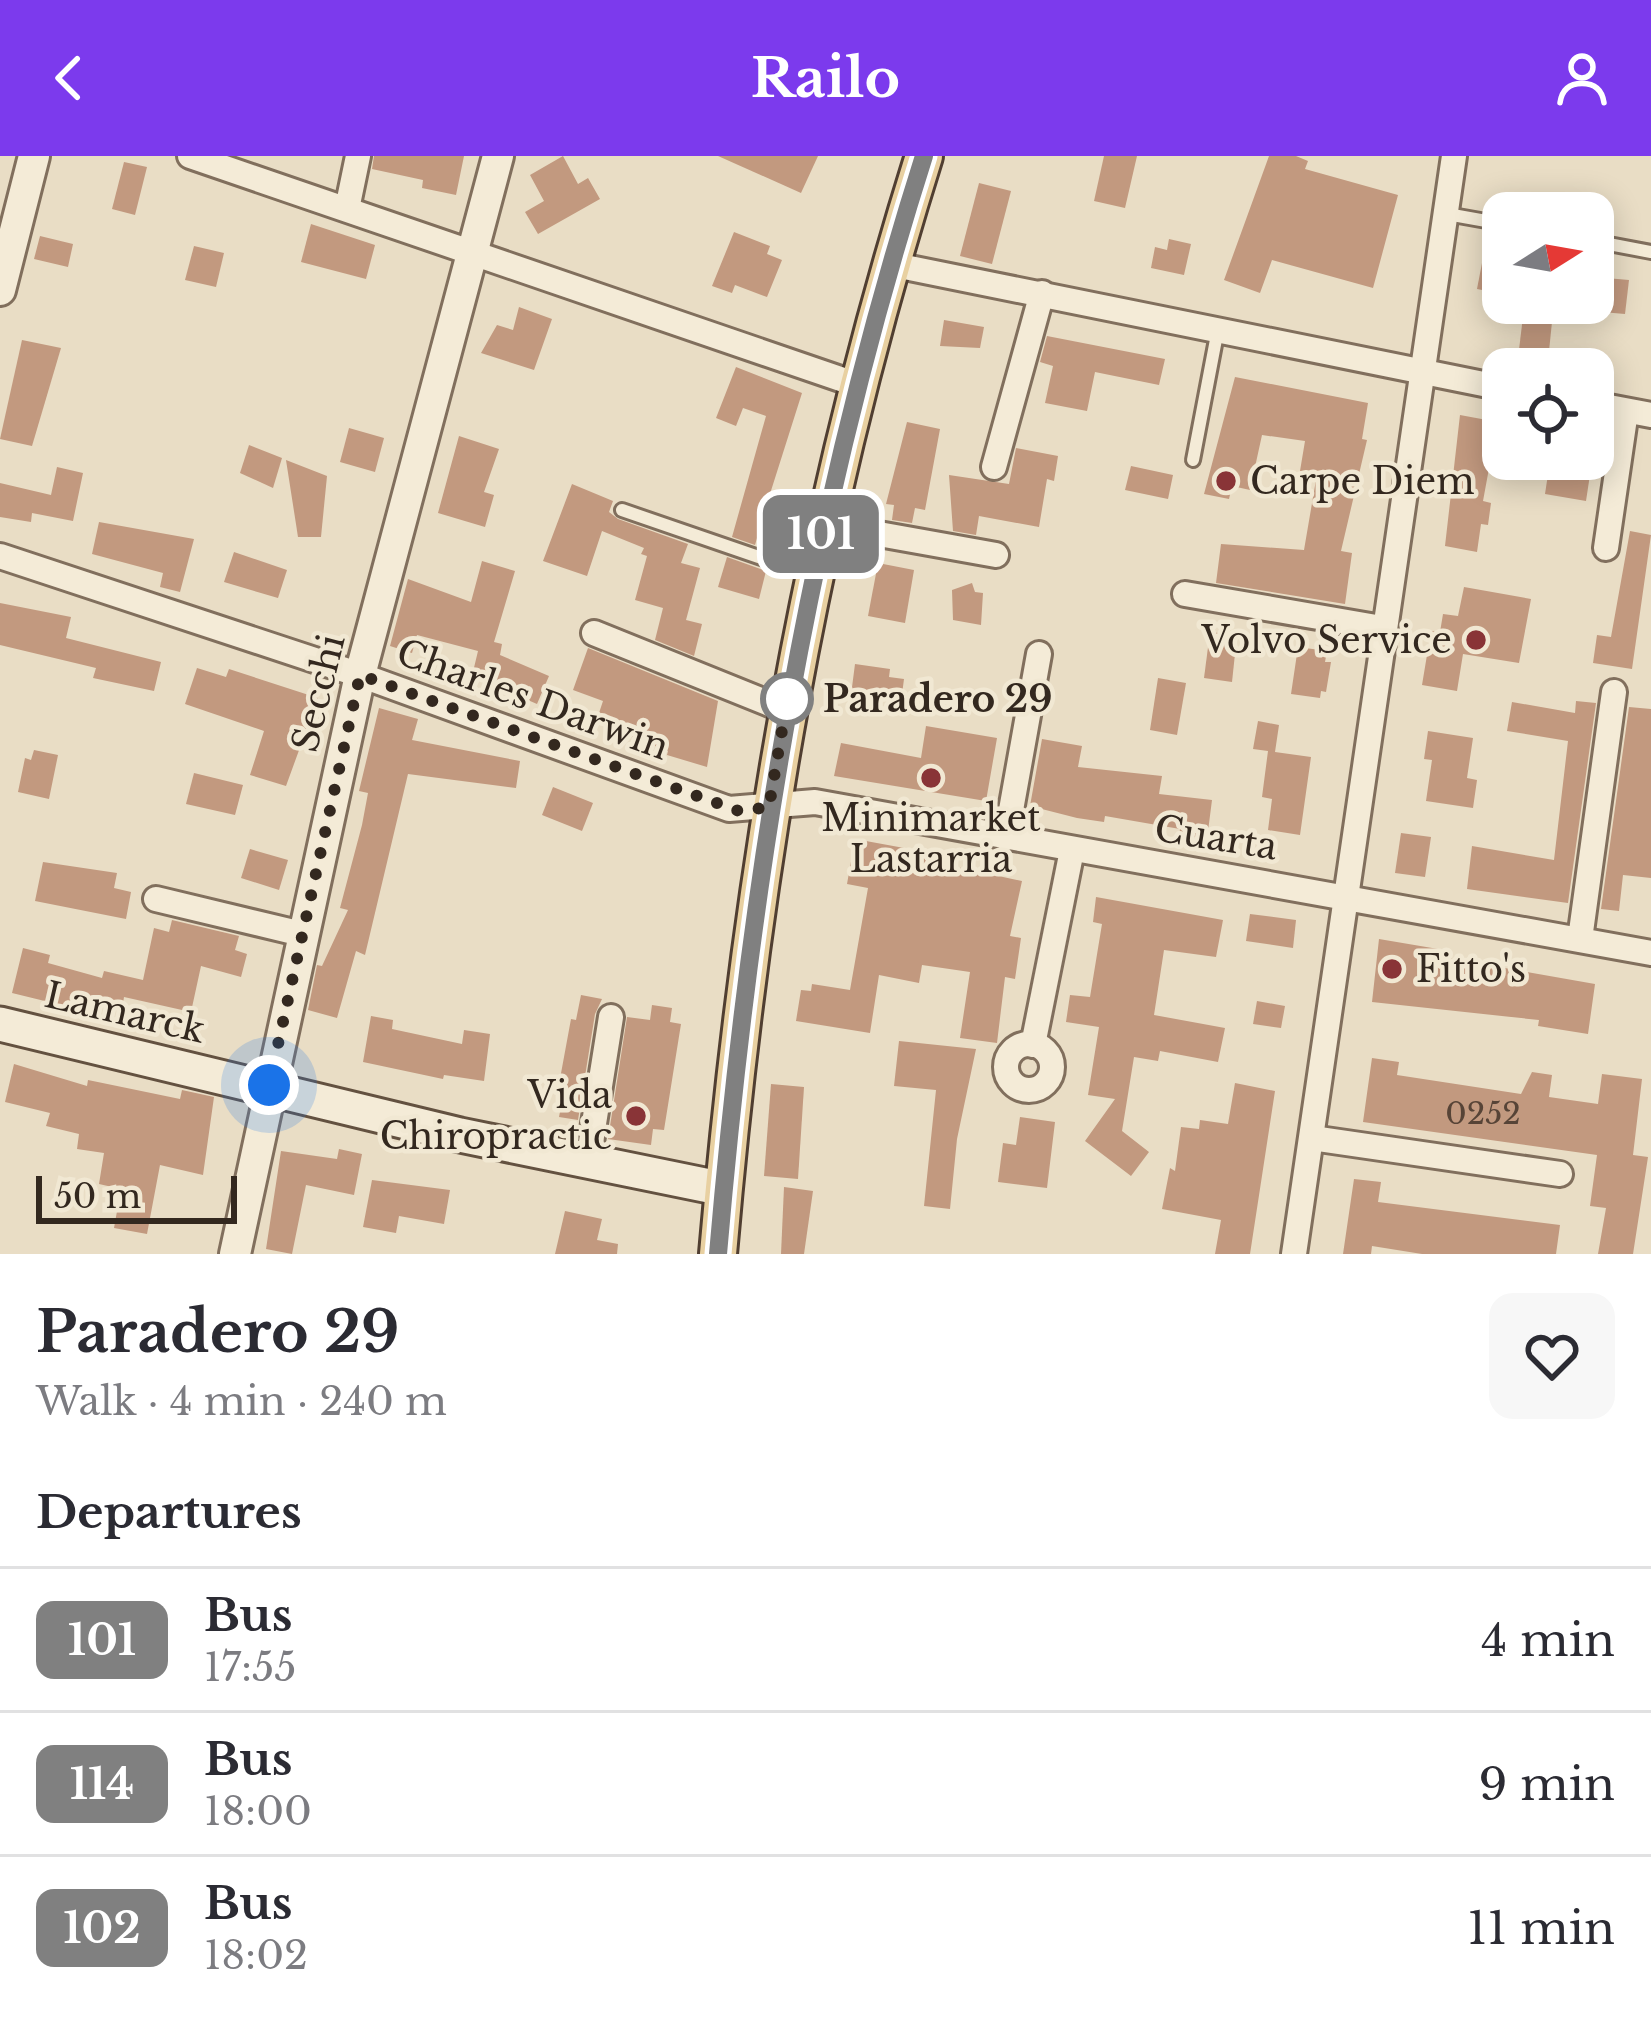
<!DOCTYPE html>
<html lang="en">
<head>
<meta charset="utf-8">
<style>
  body { margin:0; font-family:"Libre Baskerville",serif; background:#f7f7f7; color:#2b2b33; height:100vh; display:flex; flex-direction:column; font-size:45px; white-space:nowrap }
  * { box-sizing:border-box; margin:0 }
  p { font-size:39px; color:#7c7c81 }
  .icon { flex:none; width:66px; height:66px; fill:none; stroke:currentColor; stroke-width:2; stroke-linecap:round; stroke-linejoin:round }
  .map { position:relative; height:1098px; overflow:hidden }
  .sheet { display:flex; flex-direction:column; background:#fff; flex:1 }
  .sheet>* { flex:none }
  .badge { padding:0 24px; border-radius:18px; font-size:42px; line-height:78px }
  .needle { width:78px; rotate:79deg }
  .fabs { position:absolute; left:1482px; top:36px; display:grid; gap:24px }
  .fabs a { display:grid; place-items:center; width:132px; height:132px; border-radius:24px; background:#fff; box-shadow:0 6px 30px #0003; font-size:60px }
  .scale { position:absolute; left:36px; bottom:30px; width:201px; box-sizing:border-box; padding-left:12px; border:6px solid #33281f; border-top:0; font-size:33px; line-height:42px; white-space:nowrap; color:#33281f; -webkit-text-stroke:9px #f1e8d3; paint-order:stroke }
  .you { position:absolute; width:60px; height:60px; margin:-30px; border:9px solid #fff; border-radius:50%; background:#1a73e8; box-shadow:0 0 0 18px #1a73e833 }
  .map>.badge { position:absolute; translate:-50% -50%; box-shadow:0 0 0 6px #fff }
  h2 { padding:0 36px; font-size:45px; line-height:108px }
  .round { display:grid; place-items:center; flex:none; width:126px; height:126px; border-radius:24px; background:#f7f7f7 }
  .summary { display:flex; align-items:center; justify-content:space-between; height:204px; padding:0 36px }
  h1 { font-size:57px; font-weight:700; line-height:90px }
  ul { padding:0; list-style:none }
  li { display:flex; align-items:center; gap:36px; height:144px; padding:0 36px; border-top:3px solid #e1e1e2 }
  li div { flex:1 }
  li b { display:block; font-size:45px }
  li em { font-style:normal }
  li .badge { min-width:132px; font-weight:700; text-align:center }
  header { display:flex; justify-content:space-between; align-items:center; height:156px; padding:0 36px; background:#7c3aed; color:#fff; font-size:54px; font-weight:700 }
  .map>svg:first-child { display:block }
  .building { fill:#c2997f }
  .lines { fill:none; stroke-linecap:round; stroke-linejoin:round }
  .service-casing { stroke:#816f5d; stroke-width:18 }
  .minor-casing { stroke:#816f5d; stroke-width:30 }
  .tertiary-casing { stroke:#816f5d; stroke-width:36 }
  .secondary-casing { stroke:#635140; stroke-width:39 }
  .primary-casing { stroke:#503e31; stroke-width:42 }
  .service { stroke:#f4ebd7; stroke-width:12 }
  .minor { stroke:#f4ebd7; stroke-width:24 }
  .tertiary { stroke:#f4ebd7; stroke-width:30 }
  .secondary { stroke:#f4ebd7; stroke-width:33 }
  .primary { stroke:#e8d0a1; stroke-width:36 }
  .line-casing { stroke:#fff; stroke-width:27 }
  .line { stroke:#808080; stroke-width:18 }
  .walk { stroke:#33281f; stroke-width:12; stroke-dasharray:0 21.6 }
  .poi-dot { fill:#893437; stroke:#f1e8d3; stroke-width:4.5 }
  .stop-dot { fill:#fff; stroke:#808080; stroke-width:6 }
  .labels { text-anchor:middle; stroke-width:9; stroke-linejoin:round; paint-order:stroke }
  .number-label { font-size:30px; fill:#574437 }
  .poi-label { font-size:36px; fill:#33281f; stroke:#f1e8d3; text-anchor:start }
  .street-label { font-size:36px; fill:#33281f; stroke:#f1e8d3 }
  .stop-label { font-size:36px; font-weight:bold; fill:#33281f; stroke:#f1e8d3; text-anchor:start }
</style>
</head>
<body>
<header><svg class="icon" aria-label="back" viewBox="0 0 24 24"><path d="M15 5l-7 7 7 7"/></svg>Railo<svg class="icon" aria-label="person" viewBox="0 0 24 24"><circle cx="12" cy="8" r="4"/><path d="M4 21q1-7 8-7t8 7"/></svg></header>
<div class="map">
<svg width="1651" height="1098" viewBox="0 0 1651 1098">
  <rect width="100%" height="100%" fill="#e9ddc5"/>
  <g class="building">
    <polygon points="374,0 464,0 456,39 422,32 423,24 372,13"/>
    <polygon points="563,0 578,28 588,22 600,43 538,78 525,56 544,45 530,19"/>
    <polygon points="718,0 818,0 801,37"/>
    <polygon points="1104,0 1137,0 1125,52 1094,45"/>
    <polygon points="1269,0 1296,0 1308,5 1305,13 1398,39 1373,132 1272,104 1260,137 1224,124"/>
    <polygon points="124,6 147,11 135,59 112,53"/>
    <polygon points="979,27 1011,35 992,108 960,100"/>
    <polygon points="311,68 375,89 366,123 301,106"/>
    <polygon points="734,76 770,90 767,98 782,104 767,141 735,129 732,137 712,130"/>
    <polygon points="1488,76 1503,78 1503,138 1477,133"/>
    <polygon points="40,80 73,88 68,111 34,103"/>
    <polygon points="1169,83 1191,88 1184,119 1151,112 1155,91 1167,94"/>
    <polygon points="194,90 224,97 216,131 185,124"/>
    <polygon points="1606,122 1629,124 1625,158 1602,156"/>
    <polygon points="519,151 552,163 534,214 481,197 497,169 513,174"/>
    <polygon points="1524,152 1553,156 1548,205 1518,202"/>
    <polygon points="944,164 984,171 980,192 940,190"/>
    <polygon points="1047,180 1165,203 1159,229 1095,216 1087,255 1045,247 1053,210 1040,206"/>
    <polygon points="22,184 61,192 32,290 0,283"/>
    <polygon points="736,211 802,237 769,341 780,344 771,371 761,368 755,389 732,381 766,260 743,252 736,270 716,262"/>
    <polygon points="1235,221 1368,247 1362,283 1367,284 1341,395 1352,397 1345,448 1216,427 1221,388 1304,394 1317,318 1300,315 1305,285 1262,279 1250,334 1232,330 1229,343 1204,338"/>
    <polygon points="1460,259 1503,267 1500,297 1492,296 1483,345 1491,347 1488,369 1481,368 1477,396 1445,390"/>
    <polygon points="907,266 940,273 925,354 915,352 912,367 892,364 894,349 886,348"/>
    <polygon points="349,272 384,282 375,316 340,306"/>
    <polygon points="459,280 499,293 484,336 494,339 485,371 438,357"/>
    <polygon points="249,289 282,302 273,332 240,317"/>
    <polygon points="1016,292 1058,300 1054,325 1047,323 1039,371 979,360 976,379 953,375 949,319 1009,328"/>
    <polygon points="286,304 327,320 321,381 298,381"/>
    <polygon points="1550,305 1591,312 1586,345 1545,338"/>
    <polygon points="1131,310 1173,319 1168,343 1125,334"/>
    <polygon points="57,311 83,317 73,365 32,357 31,366 0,361 0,327 51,339"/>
    <polygon points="572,328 613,345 609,356 618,363 688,388 681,407 700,412 686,464 702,468 694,500 655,484 663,452 635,444 647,400 641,398 644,392 602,375 587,420 543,405"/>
    <polygon points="99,366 194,383 180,436 160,431 163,417 92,398"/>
    <polygon points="1630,375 1651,379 1632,513 1593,507 1597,479 1611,481"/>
    <polygon points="234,396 287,414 278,442 224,426"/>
    <polygon points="727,401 766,415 759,443 718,431"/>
    <polygon points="482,405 515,415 494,486 502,488 500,499 549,520 537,548 472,520 478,495 417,479 412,497 390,490 408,423 471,446"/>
    <polygon points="878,407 914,414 905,467 868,460"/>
    <polygon points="972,427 975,436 983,437 981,469 953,464 952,434"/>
    <polygon points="1464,431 1531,443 1519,507 1463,498 1457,535 1422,529 1431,475 1440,476 1443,458 1458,460"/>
    <polygon points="0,447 71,461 66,482 161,506 154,535 93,522 96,512 0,489"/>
    <polygon points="1210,476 1237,479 1232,526 1204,522"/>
    <polygon points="1298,491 1327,495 1325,506 1331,506 1326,536 1321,535 1320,542 1291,538"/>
    <polygon points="588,492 718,545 707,611 667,599 668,595 613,574 615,567 598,560 603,545 573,534"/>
    <polygon points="855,508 890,513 889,521 904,523 901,546 851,539"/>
    <polygon points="197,512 226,521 229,513 318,542 286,630 250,619 264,575 185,548"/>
    <polygon points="1158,522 1186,527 1177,579 1150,574"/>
    <polygon points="1576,545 1596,547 1568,747 1467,733 1472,690 1554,704 1568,585 1507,575 1512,546 1575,557"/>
    <polygon points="1629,551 1651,553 1651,722 1623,719 1619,755 1601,753"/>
    <polygon points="379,552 418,563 412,584 520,605 516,632 408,618 365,799 356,795 337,862 308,854 317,809 322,810 348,754 340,752 362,669 368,637 359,635"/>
    <polygon points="1258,565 1279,569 1275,596 1311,601 1300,679 1268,674 1272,643 1262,641 1268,595 1253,593"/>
    <polygon points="926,570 997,582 986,645 834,620 841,587 921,602"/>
    <polygon points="1428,575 1473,582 1467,622 1477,624 1473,652 1426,645 1432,604 1424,603"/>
    <polygon points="1042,583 1082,590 1078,611 1162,620 1159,638 1212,644 1207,683 1179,679 1180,673 1105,660 1104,666 1077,662 1030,650"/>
    <polygon points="34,594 58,599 49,643 18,636 25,602 31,604"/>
    <polygon points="194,617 243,629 235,659 186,648"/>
    <polygon points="553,631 593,647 582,675 542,659"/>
    <polygon points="1401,677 1431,681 1425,721 1395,717"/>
    <polygon points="855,683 926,696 925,704 1022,725 1010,780 1021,782 1015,823 1005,821 997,887 960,882 970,816 922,809 919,827 879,819 870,877 796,865 801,834 811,835 812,828 850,834 868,732 847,728"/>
    <polygon points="250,693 288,704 279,734 241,722"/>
    <polygon points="43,706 117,717 114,732 131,736 126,763 35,745"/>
    <polygon points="1096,741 1223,764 1216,801 1164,794 1154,859 1225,872 1218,906 1160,895 1158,905 1134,901 1122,975 1149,996 1131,1020 1085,985 1115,943 1088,939 1099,871 1066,866 1070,839 1090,841 1102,768 1093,766"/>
    <polygon points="1250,758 1296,764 1293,792 1246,785"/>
    <polygon points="172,764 239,780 235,794 247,798 241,821 201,810 191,856 124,841 122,854 87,846 82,862 56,854 57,848 12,837 23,792 50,799 48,807 102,822 104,815 143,824 154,772 169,776"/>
    <polygon points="1379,783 1438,793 1437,800 1595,828 1588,878 1538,870 1539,864 1372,846"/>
    <polygon points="581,839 602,843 595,858 578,964 559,961 563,940 557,939 571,863 576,864"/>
    <polygon points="1257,845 1285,850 1281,872 1253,868"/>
    <polygon points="652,849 672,852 670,866 681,868 664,974 653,973 651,989 608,983 627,861 650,864"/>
    <polygon points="371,860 393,864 392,873 462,888 464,874 490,878 484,925 444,919 443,923 363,906"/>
    <polygon points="899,885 976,893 957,983 950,1053 924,1050 936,934 894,930"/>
    <polygon points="1372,902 1399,906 1397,919 1521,938 1532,916 1552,919 1549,941 1598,948 1602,918 1642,923 1633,999 1648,1001 1633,1098 1598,1098 1606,1052 1590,1050 1597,999 1363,966"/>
    <polygon points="14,908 87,930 88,924 180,943 182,934 214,941 203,1019 160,1009 147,1078 114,1072 121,1033 99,1028 104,997 77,993 79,978 46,970 50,957 5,946"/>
    <polygon points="1235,927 1275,935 1250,1098 1215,1098 1221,1064 1162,1053 1170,1012 1175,1015 1181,971 1199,973 1200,964 1228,968"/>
    <polygon points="771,928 804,931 798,1023 764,1020"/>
    <polygon points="1020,961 1055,966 1047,1032 998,1026 1003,987 1016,989"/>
    <polygon points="339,993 362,998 354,1039 306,1029 292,1098 266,1093 281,995 337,1003"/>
    <polygon points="1354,1023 1381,1026 1378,1046 1560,1069 1556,1098 1422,1098 1372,1090 1371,1098 1343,1098"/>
    <polygon points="372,1024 450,1034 444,1068 399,1060 396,1077 363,1071"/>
    <polygon points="784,1031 813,1035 804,1098 781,1098"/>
    <polygon points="565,1055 602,1063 597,1084 618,1088 617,1098 555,1098"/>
  </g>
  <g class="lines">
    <defs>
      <g id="service">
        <polyline points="1447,58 1503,68"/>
        <polyline points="1593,85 1651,96"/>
        <polyline points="1193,304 1218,173"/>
        <polyline points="622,354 808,418"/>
      </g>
      <g id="minor">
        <polyline points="190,0 858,229"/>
        <polyline points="347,53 358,0"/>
        <polyline points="890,108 1503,232"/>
        <polyline points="1593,248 1651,259"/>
        <polyline points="994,311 1042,137"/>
        <polyline points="823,368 996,399"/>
        <polyline points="1606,392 1626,255"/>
        <polyline points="0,400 360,519 729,653 815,646 1651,797"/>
        <polyline points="1185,438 1382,472"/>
        <polyline points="594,477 785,554"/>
        <polyline points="1006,682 1039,498"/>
        <polyline points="156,743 302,778"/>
        <polyline points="1580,783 1614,536"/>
        <circle cx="1029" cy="911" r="23"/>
        <polyline points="1033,889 1072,694"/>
        <polyline points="1312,982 1560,1018"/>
        <polyline points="588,1005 611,861"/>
        <polyline points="1294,1098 1454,0"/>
      </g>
      <g id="tertiary">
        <polyline points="0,134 34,0"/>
        <polyline points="235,1098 360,519 498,0"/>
      </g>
      <polyline id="secondary" points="0,868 460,979 724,1033"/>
      <path id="primary" d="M718,1098C750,724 811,359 924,0"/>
    </defs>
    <use href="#service" class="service-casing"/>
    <use href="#minor" class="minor-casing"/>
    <use href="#tertiary" class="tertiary-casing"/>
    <use href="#secondary" class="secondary-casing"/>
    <use href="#primary" class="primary-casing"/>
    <use href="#service" class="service"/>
    <use href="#minor" class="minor"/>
    <use href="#tertiary" class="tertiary"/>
    <use href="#secondary" class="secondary"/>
    <use href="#primary" class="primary"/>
  </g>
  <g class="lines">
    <defs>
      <path id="line" d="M718,1098C750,724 810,358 924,0"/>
    </defs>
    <use href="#line" class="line-casing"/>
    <use href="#line" class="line"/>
    <polyline class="walk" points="269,929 360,519 739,655 769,651 788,539 787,543"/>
  </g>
  <g class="poi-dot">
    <circle cx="1226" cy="325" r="12"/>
    <circle cx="1476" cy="484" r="12"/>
    <circle cx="931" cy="622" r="12"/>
    <circle cx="1392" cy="813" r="12"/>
    <circle cx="636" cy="960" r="12"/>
  </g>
  <circle class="stop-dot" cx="787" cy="543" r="24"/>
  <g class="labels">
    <g class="number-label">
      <text x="1483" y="968">0252</text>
    </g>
    <g class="poi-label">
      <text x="1250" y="338">Carpe Diem</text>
      <text x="1452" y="497" text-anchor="end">Volvo Service</text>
      <text x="931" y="675" text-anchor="middle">Minimarket<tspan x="931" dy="41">Lastarria</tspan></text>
      <text x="1416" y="826">Fitto's</text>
      <text x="612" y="952" text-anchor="end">Vida<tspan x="612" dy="41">Chiropractic</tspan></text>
    </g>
    <g class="street-label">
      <text transform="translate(318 537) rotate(-76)" y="13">Secchi</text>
      <text transform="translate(533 543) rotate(20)" y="13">Charles Darwin</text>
      <text transform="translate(1216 681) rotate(9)" y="13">Cuarta</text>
      <text transform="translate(125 856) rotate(13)" y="13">Lamarck</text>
    </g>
    <g class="stop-label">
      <text x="823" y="556">Paradero 29</text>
    </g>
  </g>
</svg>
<div class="fabs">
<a><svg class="needle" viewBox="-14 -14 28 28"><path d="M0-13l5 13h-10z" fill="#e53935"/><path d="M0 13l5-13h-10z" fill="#7c7c81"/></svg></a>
<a><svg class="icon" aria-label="locate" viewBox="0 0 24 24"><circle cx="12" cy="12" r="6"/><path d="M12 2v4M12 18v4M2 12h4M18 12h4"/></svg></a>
</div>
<div class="scale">50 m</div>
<div class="you" style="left:269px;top:929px"></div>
<b class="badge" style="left:821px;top:378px;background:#808080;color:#fff">101</b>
</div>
<section class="sheet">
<div class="summary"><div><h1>Paradero 29</h1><p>Walk · 4 min · 240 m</p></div><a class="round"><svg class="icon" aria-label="heart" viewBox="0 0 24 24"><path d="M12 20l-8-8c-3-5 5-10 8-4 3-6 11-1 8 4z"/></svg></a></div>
<h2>Departures</h2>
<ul>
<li><span class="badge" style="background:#808080;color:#fff">101</span><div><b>Bus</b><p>17:55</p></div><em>4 min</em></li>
<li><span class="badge" style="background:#808080;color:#fff">114</span><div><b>Bus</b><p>18:00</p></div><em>9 min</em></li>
<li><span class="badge" style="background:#808080;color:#fff">102</span><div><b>Bus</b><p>18:02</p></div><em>11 min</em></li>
</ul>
</section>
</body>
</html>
